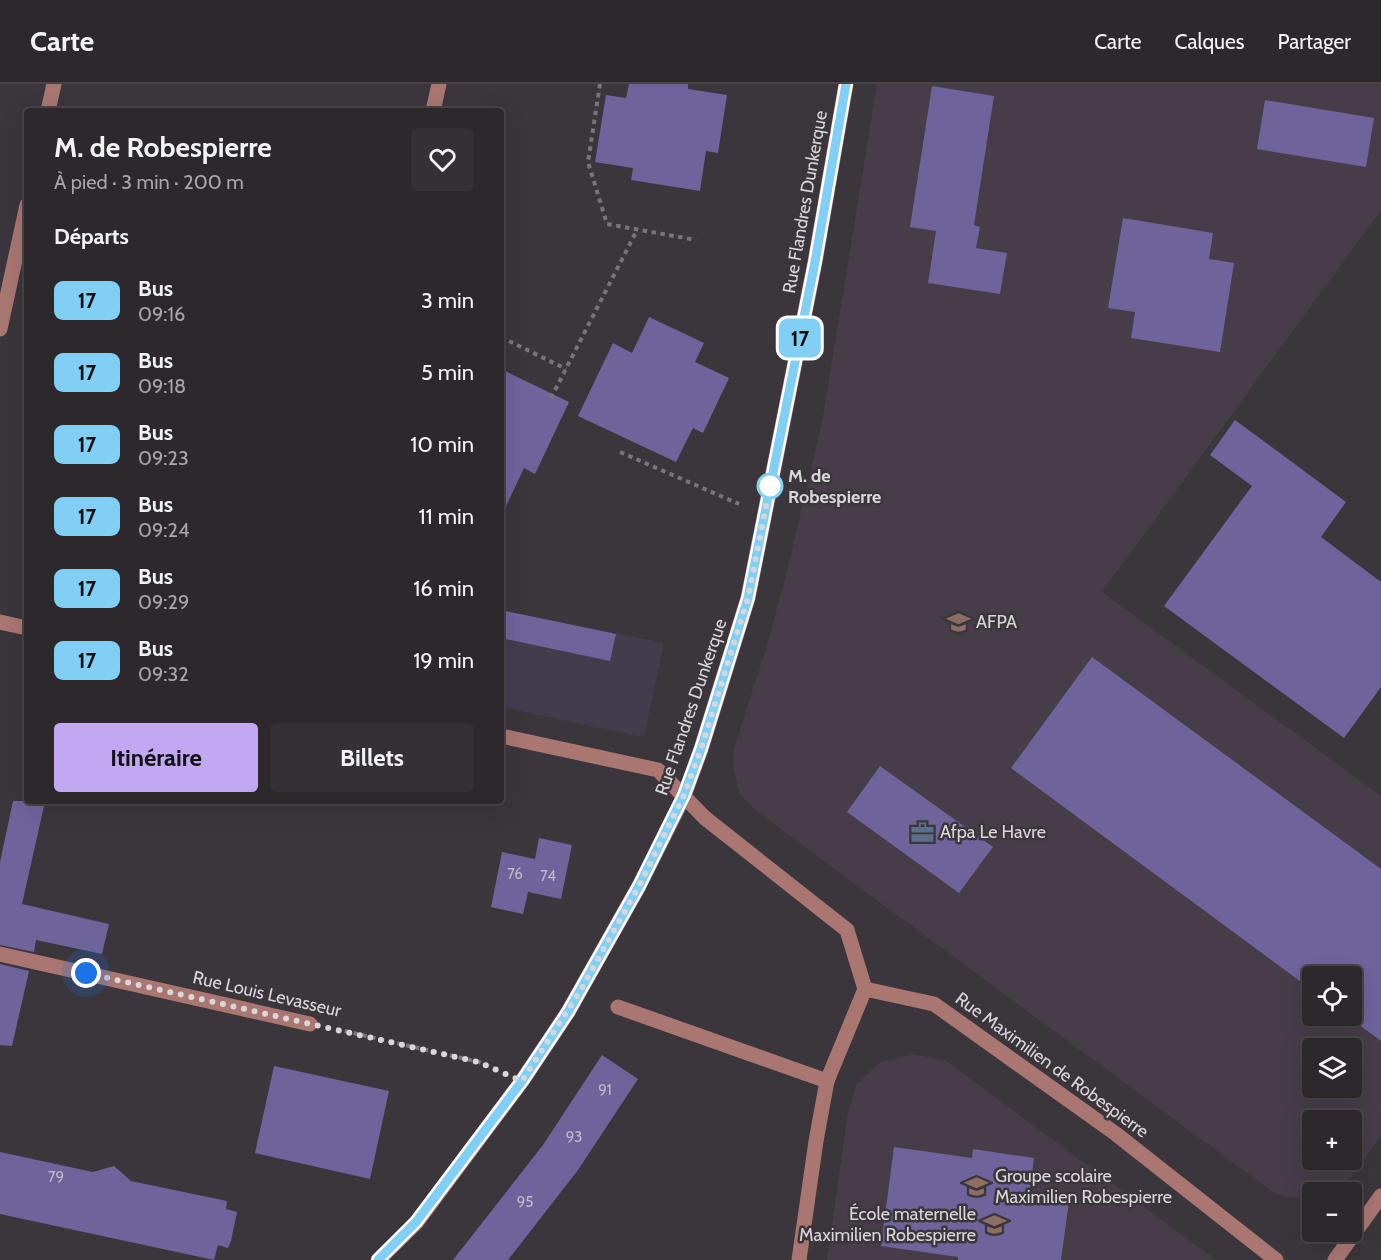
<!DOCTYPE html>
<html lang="fr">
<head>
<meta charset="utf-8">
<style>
  body { margin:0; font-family:Cabin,sans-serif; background:#343034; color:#f1f3f6; height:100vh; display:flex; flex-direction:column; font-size:22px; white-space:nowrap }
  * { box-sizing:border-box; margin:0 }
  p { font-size:20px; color:#a6a6a9 }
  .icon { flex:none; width:33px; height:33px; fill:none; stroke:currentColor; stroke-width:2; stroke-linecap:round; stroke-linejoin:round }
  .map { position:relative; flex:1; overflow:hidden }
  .drawer { position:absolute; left:24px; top:24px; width:480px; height:696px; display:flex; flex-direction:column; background:#2c282c; border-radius:6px; box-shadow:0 6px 24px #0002,0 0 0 2px #484448 }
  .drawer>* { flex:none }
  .badge { padding:0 12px; border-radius:9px; font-size:21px; line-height:39px }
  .fabs { position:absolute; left:1302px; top:882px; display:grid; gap:12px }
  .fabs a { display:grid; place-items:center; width:60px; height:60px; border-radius:6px; background:#2c282c; box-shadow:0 6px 24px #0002,0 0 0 2px #484448; font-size:30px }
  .you { position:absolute; width:30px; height:30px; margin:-15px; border:4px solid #fff; border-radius:50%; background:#1a73e8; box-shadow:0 0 0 9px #1a73e833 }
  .map>.badge { position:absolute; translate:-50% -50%; box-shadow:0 0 0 3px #fff }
  h2 { padding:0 30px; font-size:22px; line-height:54px }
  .round { display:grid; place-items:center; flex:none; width:63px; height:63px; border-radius:6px; background:#343034 }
  .head { display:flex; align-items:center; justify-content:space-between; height:102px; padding:0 30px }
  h1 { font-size:28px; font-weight:700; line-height:45px }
  .primary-button { display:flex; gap:12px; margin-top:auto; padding:12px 30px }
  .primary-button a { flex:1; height:69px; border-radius:6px; background:#c2a8f3; color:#111; font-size:24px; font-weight:700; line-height:69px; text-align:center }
  .primary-button a+a { background:#343034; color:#f1f3f6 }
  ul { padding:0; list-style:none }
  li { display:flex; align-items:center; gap:18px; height:72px; padding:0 30px }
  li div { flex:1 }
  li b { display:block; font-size:22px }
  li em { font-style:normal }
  li .badge { min-width:66px; font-weight:700; text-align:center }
  header { display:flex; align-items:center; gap:36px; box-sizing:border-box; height:84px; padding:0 30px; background:#2c282c; border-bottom:2px solid #484448 }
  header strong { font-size:28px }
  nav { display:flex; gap:33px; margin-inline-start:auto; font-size:21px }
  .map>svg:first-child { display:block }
  .industrial { fill:#423c4d }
  .built { fill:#463d48; fill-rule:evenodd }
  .building { fill:#6e649b }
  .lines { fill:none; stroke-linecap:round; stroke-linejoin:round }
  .path { stroke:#787479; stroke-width:4; stroke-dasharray:4.5 4.5; stroke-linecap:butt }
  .minor { stroke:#a97672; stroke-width:15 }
  .line-casing { stroke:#fff; stroke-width:14 }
  .line { stroke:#82cff5; stroke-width:9 }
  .walk { stroke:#d9d6da; stroke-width:6; stroke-dasharray:0 10.8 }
  .stop-dot { fill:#fff; stroke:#82cff5; stroke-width:3 }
  .labels { text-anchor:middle; stroke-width:5; stroke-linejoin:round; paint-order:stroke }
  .number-label { font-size:15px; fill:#bebaca }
  .street-label { font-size:18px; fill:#d9d6da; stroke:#3b363b }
  .stop-label { font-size:18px; font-weight:bold; fill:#d9d6da; stroke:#3b363b; text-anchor:start }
  .poi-label { font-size:18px; fill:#d9d6da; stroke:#3b363b; text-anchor:start }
</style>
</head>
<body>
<header>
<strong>Carte</strong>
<nav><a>Carte</a><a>Calques</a><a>Partager</a></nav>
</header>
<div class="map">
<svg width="1381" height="1176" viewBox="0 0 1381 1176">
  <rect width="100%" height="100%" fill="#3b363b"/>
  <polygon class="industrial" points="501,526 664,559 644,653 501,623"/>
  <g class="built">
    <path d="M877,0H1381V126L1102,508L1381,712V1052L1350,1094L1338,1105L1331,1108H1312V1115H1310L1290,1113L1274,1109L771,738L752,723L740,710L734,688L733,667L765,568L785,496L822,339ZM1312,892H1352V932H1312ZM1312,964H1352V1004H1312ZM1312,1036H1352V1076H1312Z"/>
    <polygon points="911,970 945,976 1216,1176 827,1176 848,1028 856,1001 879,979"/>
  </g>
  <g class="building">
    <polygon points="629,0 688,0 688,5 727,11 718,69 706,67 700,107 631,96 633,84 595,78 606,11 626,14"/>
    <polygon points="932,2 994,12 974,141 980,143 976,164 1007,169 1000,210 928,199 936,147 910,143"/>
    <polygon points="1265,16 1374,34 1366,83 1257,65"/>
    <polygon points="1123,134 1213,149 1209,175 1234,179 1220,268 1131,254 1135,228 1108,224"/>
    <polygon points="649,233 704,259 695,278 729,294 703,349 693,344 676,378 578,332 613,259 632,269"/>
    <polygon points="501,285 569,318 535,390 524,384 501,433"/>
    <polygon points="1235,336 1346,418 1321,453 1381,498 1381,603 1344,654 1164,522 1252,402 1210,371"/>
    <polygon points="501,526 616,550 610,577 501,554"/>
    <polygon points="1092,573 1381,785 1381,957 1347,932 1352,932 1352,892 1312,892 1312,906 1011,684"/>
    <polygon points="880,682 993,763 959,809 847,728"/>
    <polygon points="13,717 43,717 42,722 44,722 22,820 109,840 102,870 36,856 34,868 0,861 0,778"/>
    <polygon points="539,754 572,761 561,815 528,808 523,830 491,823 502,768 535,775"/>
    <polygon points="0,880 29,887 12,962 0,961"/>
    <polygon points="602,971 638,995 578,1086 508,1176 453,1176 543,1061"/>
    <polygon points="274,982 389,1007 370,1095 255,1069"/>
    <polygon points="894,1063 972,1074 973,1065 1034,1074 1029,1111 1069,1117 1061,1176 958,1176 958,1173 881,1162"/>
    <polygon points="0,1068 93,1088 114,1082 131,1097 227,1117 226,1125 237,1128 231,1157 228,1164 218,1161 214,1176 0,1130"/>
  </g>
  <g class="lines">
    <g class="path">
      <polyline points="600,0 588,78 607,140 696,156"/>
      <polyline points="501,253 566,285"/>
      <polyline points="551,314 637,146"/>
      <polyline points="620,368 739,420"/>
      <polyline points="336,945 479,978 497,986"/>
    </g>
    <g class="minor">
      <polyline points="48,27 54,0"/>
      <polyline points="433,27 439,0"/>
      <polyline points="0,245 27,121"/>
      <polyline points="0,538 27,544"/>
      <polyline points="501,652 658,686 705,734 847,846 865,905 934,920 1116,1050 1276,1176"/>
      <polyline points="0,870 310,940"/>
      <polyline points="618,923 827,997"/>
      <polyline points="378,1176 416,1139 522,997 568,928 639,802 684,712 701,665 748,514 815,178 846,0"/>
      <polyline points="799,1176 816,1057 827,997 865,905"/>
      <polyline points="1335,1176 1381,1112"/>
    </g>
  </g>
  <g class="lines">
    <defs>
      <polyline id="line" points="378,1176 416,1138 522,997 568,928 639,802 684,711 701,665 748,514 815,178 846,0"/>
    </defs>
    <use href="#line" class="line-casing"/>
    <use href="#line" class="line"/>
    <polyline class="walk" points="86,889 478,978 522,997 579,909 639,802 684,711 701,665 748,514 770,402"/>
  </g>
  <defs>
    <symbol id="university-bare" viewBox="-9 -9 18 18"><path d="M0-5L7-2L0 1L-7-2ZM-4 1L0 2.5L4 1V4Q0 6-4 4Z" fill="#8d6e63" stroke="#3b363b" stroke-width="2.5" paint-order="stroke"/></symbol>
    <symbol id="office-bare" viewBox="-9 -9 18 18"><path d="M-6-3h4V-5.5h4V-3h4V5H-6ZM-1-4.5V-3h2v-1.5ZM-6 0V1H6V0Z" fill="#5c6f8a" stroke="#3b363b" stroke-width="2.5" paint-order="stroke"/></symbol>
    <symbol id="school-bare" viewBox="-9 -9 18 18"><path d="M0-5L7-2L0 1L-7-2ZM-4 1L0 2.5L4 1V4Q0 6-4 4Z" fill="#8d6e63" stroke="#3b363b" stroke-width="2.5" paint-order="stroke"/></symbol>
  </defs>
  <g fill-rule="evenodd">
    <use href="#university-bare" x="942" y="522" width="33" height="33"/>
    <use href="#office-bare" x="906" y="732" width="33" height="33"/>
    <use href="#school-bare" x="960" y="1086" width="33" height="33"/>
    <use href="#school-bare" x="978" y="1124" width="33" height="33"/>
  </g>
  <circle class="stop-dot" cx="770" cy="402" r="12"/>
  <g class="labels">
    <g class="number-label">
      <text x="515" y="795">76</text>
      <text x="548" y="797">74</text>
      <text x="605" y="1011">91</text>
      <text x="574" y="1058">93</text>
      <text x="56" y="1098">79</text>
      <text x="525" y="1123">95</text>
    </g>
    <g class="street-label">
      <text transform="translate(805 118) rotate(-80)" y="6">Rue Flandres Dunkerque</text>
      <text transform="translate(691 623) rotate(-71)" y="6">Rue Flandres Dunkerque</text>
      <text transform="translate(267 910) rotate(13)" y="6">Rue Louis Levasseur</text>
      <text transform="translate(1052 981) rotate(36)" y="6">Rue Maximilien de Robespierre</text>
    </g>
    <g class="stop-label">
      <text x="788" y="398">M. de<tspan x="788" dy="21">Robespierre</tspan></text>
    </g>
    <g class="poi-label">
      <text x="976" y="544">AFPA</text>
      <text x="940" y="754">Afpa Le Havre</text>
      <text x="995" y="1098">Groupe scolaire<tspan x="995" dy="21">Maximilien Robespierre</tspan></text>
      <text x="976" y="1136" text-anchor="end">École maternelle<tspan x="976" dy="21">Maximilien Robespierre</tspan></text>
    </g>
  </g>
</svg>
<div class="fabs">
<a><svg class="icon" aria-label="locate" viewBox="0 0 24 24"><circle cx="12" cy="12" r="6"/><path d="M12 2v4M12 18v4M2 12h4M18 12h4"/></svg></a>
<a><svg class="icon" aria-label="layers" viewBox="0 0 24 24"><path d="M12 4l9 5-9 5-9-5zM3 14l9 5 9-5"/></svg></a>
<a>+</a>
<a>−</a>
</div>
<div class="you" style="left:86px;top:889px"></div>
<b class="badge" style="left:800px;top:254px;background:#82cff5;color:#111">17</b>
<section class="drawer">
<div class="head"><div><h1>M. de Robespierre</h1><p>À pied · 3 min · 200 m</p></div><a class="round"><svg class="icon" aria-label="heart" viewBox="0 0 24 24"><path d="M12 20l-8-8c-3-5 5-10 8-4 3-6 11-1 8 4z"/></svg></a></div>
<h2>Départs</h2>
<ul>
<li><span class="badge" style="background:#82cff5;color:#111">17</span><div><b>Bus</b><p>09:16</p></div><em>3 min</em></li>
<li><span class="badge" style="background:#82cff5;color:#111">17</span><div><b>Bus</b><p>09:18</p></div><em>5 min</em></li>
<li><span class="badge" style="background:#82cff5;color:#111">17</span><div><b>Bus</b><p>09:23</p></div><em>10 min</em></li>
<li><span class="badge" style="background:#82cff5;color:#111">17</span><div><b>Bus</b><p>09:24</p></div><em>11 min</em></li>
<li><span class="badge" style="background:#82cff5;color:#111">17</span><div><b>Bus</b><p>09:29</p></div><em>16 min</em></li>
<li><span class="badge" style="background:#82cff5;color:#111">17</span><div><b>Bus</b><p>09:32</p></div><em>19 min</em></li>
</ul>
<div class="primary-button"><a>Itinéraire</a><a>Billets</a></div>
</section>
</div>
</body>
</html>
